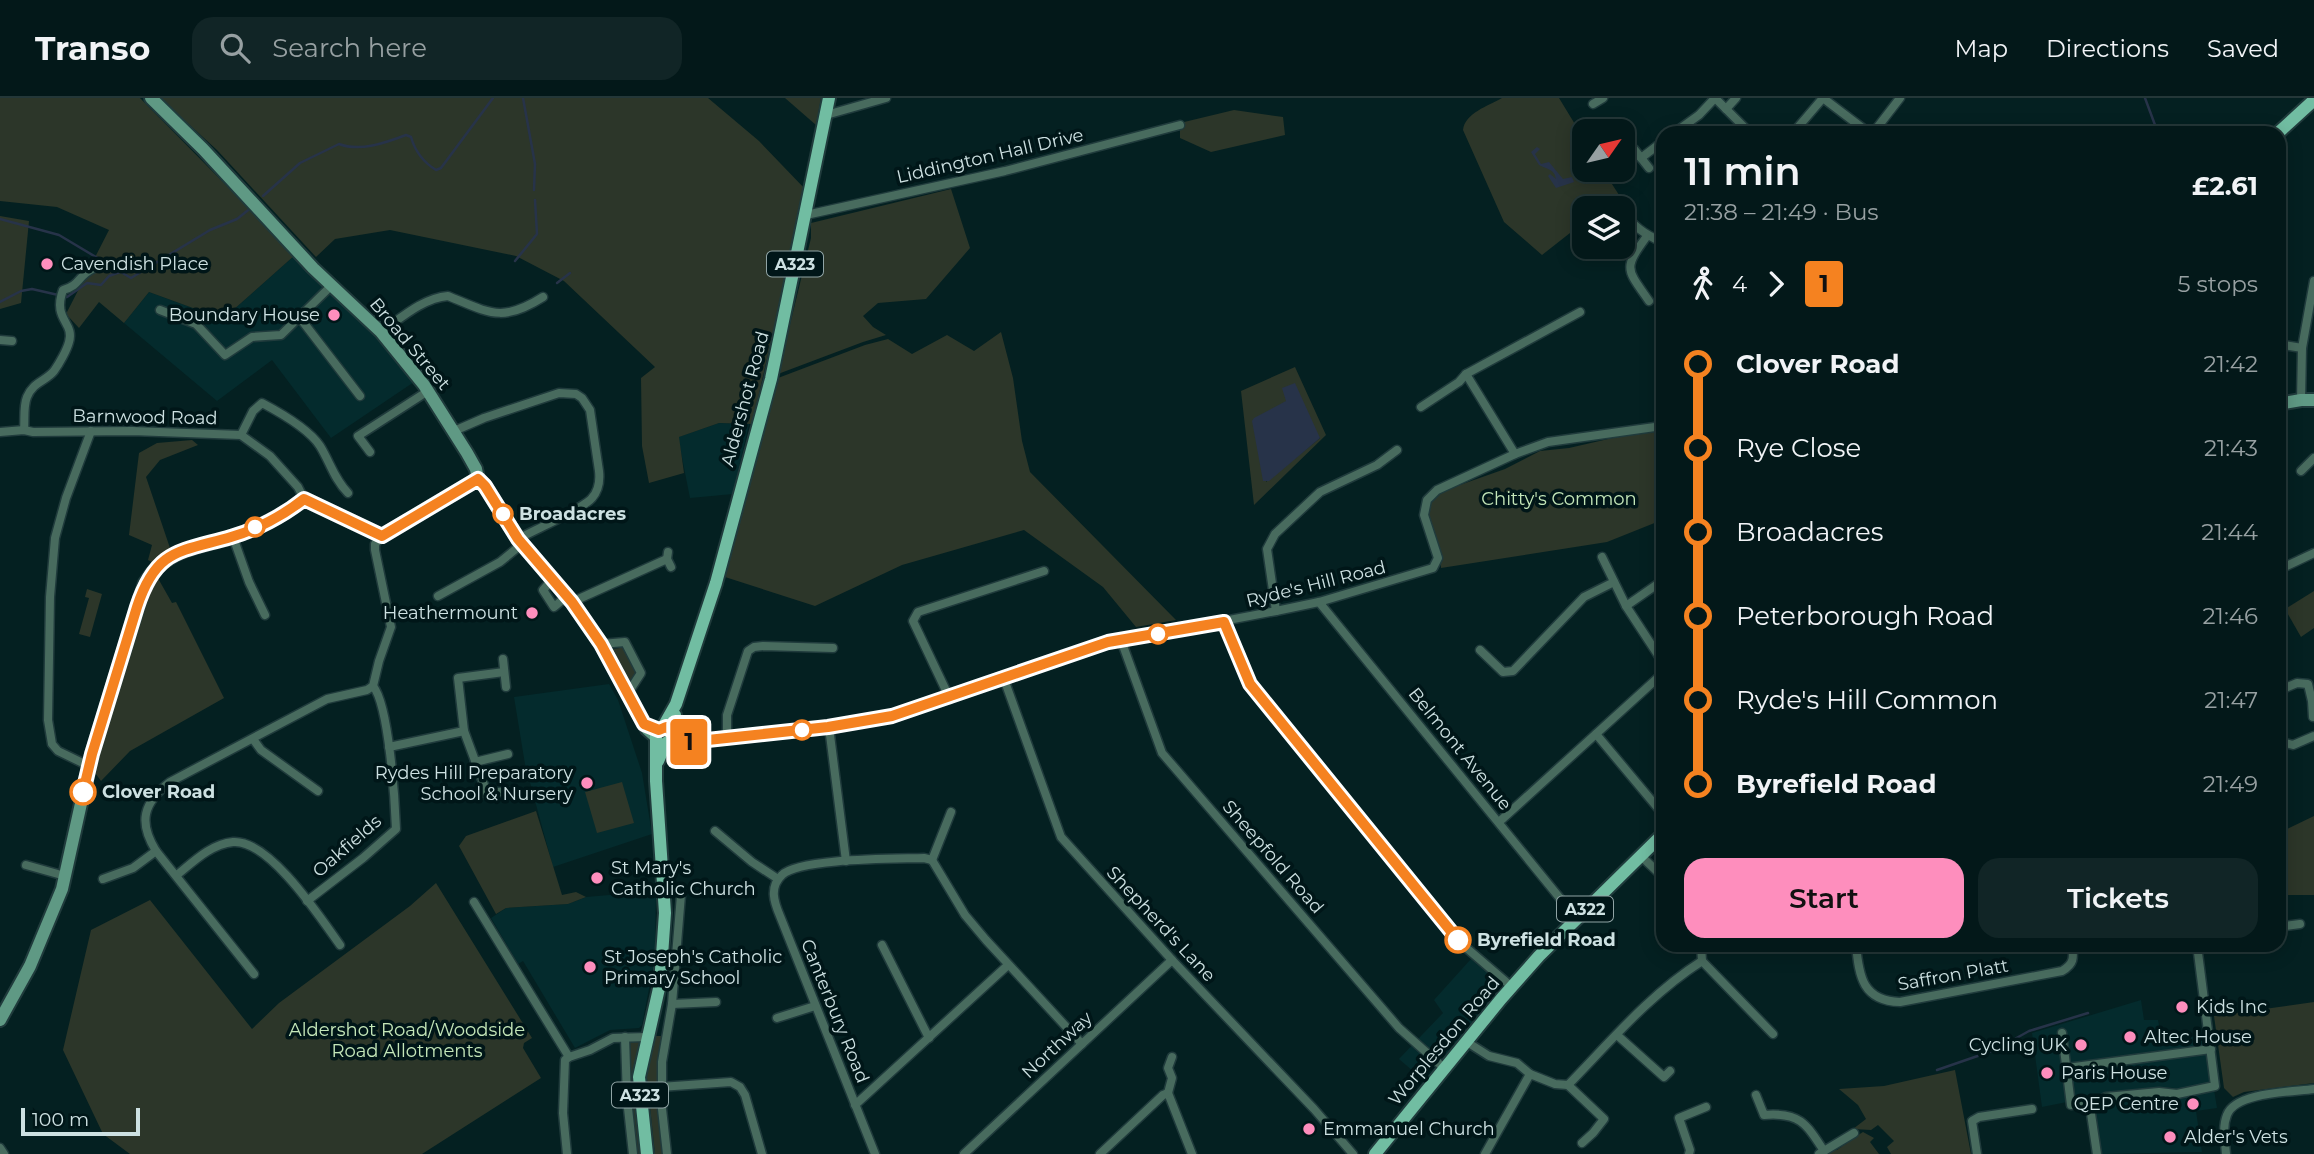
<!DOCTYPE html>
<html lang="en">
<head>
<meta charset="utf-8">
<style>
  body { margin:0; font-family:Montserrat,sans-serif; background:#112526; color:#f1f3f6; height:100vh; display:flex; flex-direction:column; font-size:26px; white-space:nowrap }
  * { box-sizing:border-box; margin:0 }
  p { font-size:23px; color:#97a0a2 }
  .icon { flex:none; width:38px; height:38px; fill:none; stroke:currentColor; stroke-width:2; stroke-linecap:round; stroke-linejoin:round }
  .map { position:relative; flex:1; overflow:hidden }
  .sheet { position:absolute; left:1656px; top:28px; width:630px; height:826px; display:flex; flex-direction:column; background:#031819; border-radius:21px; box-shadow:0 4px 18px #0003,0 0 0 2px #243738 }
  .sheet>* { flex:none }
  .badge { padding:0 14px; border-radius:5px; font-size:24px; line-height:46px }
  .needle { width:46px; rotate:56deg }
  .buttons { position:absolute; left:1572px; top:21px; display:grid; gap:14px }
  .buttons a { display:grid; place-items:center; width:63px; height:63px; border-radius:14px; background:#031819; box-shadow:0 4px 18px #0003,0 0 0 2px #243738; font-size:35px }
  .scale { position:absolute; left:21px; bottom:18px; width:119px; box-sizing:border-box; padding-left:7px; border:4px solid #cde1e2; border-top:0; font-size:19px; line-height:24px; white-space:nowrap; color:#cde1e2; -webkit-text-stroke:5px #001618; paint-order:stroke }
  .map>.badge { position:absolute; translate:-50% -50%; box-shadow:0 0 0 4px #fff }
  .legs { display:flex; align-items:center; gap:10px; height:77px; padding:0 28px; font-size:23px }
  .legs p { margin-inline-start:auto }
  .summary { display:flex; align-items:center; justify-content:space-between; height:119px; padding:0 28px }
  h1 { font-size:38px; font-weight:600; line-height:52px }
  .action { display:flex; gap:14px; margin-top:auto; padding:14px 28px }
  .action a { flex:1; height:80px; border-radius:21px; background:#fe8ebd; color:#111; font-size:28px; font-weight:600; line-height:80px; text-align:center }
  .action a+a { background:#112526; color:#f1f3f6 }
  ul { padding:0 28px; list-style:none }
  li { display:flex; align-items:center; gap:24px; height:84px; font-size:26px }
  li i { display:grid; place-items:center; width:10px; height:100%; margin:0 9px; background:currentColor }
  li i::after { content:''; width:18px; height:18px; margin:-9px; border:5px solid; border-radius:50%; background:#031819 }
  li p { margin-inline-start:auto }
  li:first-child i { background:linear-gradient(#0000 50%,currentColor 0) }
  li:last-child i { background:linear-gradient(currentColor 50%,#0000 0) }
  header { display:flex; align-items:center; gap:42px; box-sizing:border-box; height:98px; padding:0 35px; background:#031819; border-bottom:2px solid #243738 }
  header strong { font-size:33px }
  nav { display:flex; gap:38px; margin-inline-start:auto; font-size:24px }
  .search { width:490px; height:63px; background:#112526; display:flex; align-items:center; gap:18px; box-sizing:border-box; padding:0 24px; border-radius:21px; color:#97a0a2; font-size:26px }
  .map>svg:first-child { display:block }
  .built { fill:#042b2d }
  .green { fill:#2c3629; fill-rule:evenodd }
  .water { fill:#273349 }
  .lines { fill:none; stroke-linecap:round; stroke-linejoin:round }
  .stream { stroke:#273349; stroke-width:2.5 }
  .street-casing { stroke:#203b3c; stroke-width:11 }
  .secondary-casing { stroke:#203b3c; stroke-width:16 }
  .primary-casing { stroke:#203b3c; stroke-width:16 }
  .street { stroke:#486b5e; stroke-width:8 }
  .secondary { stroke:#5f9984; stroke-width:12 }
  .primary { stroke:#71bda2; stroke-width:12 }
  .line-1-casing { stroke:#fff; stroke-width:16 }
  .line-1 { stroke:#f58220; stroke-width:10 }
  .poi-dot { fill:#fe8ebd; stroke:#001618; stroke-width:2.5 }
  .stop-1-dot { fill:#fff; stroke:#f58220; stroke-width:3.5 }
  .labels { text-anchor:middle; stroke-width:7; stroke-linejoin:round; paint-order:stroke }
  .shield { fill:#001618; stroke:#90a4a5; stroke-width:2 }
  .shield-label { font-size:16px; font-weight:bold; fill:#cde1e2 }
  .street-label { font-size:18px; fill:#cde1e2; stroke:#001618 }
  .poi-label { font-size:18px; fill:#cde1e2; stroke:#001618; text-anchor:start }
  .park-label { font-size:18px; fill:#c4e7b9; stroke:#001618 }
  .stop-label { font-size:18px; font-weight:bold; fill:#cde1e2; stroke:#001618; text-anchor:start }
</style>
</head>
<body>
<header>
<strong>Transo</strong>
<div class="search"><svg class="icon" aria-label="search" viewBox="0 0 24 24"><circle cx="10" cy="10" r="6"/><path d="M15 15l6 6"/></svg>Search here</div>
<nav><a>Map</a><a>Directions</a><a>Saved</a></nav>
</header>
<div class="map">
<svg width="2314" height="1056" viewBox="0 0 2314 1056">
  <rect width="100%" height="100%" fill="#042021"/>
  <g class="built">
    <polygon points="295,157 351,211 414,284 331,340 272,262 217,303 124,225 149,194 223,221"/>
    <polygon points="719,325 749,326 733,396 690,400 678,339"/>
    <polygon points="609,586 618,602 642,675 652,736 553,769 525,666 514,599"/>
    <polygon points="656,793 655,860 642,927 639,930 610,932 575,950 523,863 518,866 491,820 506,810 568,806 586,799"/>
    <polygon points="1471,861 1502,887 1445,957 1420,979 1399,961 1443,915 1434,902"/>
    <polygon points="2141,902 2144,922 2158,922 2162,943 2205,937 2217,1010 2196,1013 2202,1054 2100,1056 2093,1007 2106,1001 2160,995 2163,1016 2177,1015 2174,990 2159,989 2107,996 2042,1009 2032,935"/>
  </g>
  <g class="green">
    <polygon points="0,0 140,0 295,157 223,221 149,194 124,225 99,204 79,230 66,216 109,132 57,109 0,103"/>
    <polygon points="160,0 708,0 759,43 806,92 752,326 719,325 679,339 684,375 649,385 642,348 641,280 655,269 564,183 516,158 390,132 335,141 316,159 217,52"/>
    <polygon points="785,0 821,0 816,27"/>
    <path d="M1502,0H1559L1584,41V72H1603L1619,97L1602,110H1584V124L1542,157L1504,124L1463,32C1465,15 1488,8 1502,0Z"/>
    <polygon points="1234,12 1283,19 1285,37 1211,54 1180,40 1180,25"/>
    <polygon points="951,91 970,150 926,201 878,205 863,218 873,229 886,237 863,244 778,276 811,140 811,125"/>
    <polygon points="0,118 29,123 21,205 0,211"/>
    <polygon points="1001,234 1013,280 1022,343 1030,374 1176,522 1136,529 1103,489 1024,432 902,467 815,508 725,479 778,280 865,247 888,241 912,256 947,237 974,253"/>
    <path d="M1295,269L1326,337L1254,407L1241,293ZM1286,303L1320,340L1266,384Z"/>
    <polygon points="1662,331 1662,422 1607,444 1441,470 1439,450 1428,421 1431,403 1440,394 1505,371 1540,353 1569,350 1643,333"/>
    <polygon points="192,342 198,347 160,362 146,379 170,450 152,464 148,462 152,447 129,437 139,355 157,345"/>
    <polygon points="155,475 172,505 176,504 224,600 130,653 101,683 93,672"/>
    <polygon points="87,491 102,496 90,539 79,536 89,500 85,499"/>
    <polygon points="2314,493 2314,530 2301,539 2285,511"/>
    <polygon points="627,549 641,575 629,583 613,551"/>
    <polygon points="622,684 634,725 597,735 585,694"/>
    <polygon points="536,713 562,797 576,794 586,799 568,806 506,810 496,816 459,748 466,738"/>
    <polygon points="2314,718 2314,797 2281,797 2278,796 2279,735"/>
    <polygon points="436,785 532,940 524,945 523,950 541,980 422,1056 130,1056 103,1036 63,952 91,832 150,802 252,931 279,905 410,808"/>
    <polygon points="2314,904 2314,985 2244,994 2233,999 2224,990 2214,918"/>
    <polygon points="655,938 662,938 665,1056 655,1056 646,971"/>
    <polygon points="638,941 642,948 643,1056 637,1056 632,1023 630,945"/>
    <polygon points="1955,972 1971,1056 1891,1056 1887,1049 1894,1043 1878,1027 1871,1032 1853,1031 1866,1021 1858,1007 1839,991 1884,988"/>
    <polygon points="1863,1034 1874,1040 1870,1044 1879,1056 1826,1056 1833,1052 1837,1052 1848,1044 1848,1042 1852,1041"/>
  </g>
  <g class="water">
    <path d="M1537,49L1540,51L1535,56L1541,66L1549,64L1563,81L1572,79L1574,84L1556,90L1548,78L1550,76L1556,81C1555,71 1546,71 1539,67L1531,54Z"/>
    <polygon points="1295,285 1320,340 1269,383 1263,383 1252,323 1254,320 1286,303 1282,290"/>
  </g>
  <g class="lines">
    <g class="stream">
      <polyline points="523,0 535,66 534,92"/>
      <polyline points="2145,0 2158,35"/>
      <path d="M263,98L300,65L339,46C360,54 385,45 406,37L411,39C415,53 423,64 436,72L441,70L493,0"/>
      <polyline points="0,121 59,137 131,180 210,132 237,121 252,109"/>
      <polyline points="515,163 537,136 535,102"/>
      <polyline points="557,185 570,175"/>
      <polyline points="0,204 21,193 32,191 67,199 87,185 101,187 109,178 120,174"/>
      <polyline points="1937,972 1995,952 2029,933 2088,915"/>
    </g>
    <defs>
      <g id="street">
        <polyline points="1715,0 1750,35"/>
        <polyline points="1823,0 1869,35"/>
        <polyline points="1593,6 1603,0"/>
        <polyline points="1726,11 1736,0"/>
        <polyline points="826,17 886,0"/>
        <polyline points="1674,35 1699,17 1715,0"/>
        <polyline points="1793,35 1823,0"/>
        <polyline points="1873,35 1900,0"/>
        <polyline points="1634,51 1649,70"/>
        <polyline points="1641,60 1662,44"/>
        <path d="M1622,112C1633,128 1644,136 1662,144"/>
        <polyline points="806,117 1005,73 1180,27"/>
        <path d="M1647,138C1623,171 1626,170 1649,203"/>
        <polyline points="160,212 196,226 225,257 252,239 281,237 332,187"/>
        <polyline points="300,220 360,298"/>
        <path d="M381,234C401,220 423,200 448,198C490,215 502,225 543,199"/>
        <polyline points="0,242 12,243"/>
        <polyline points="2278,246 2302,250"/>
        <polyline points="1466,276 1515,356"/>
        <polyline points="2301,302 2302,250 2314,183"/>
        <polyline points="1421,309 1459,284 1466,276 1580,214"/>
        <path d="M24,332C25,321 23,309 27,299C33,284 46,283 54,273C59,266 67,252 69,244C75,224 52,222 63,192C81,187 77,178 94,170"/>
        <path d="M454,333L484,320L559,295L576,296L582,300L590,312L599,373C600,382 599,392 592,400C583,411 534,432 518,441"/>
        <polyline points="0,334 24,332 33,334 132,333 241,337 270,358 298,389 304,401"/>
        <path d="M241,337L253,313L262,305C279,314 309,331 320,348C330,364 334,381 348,395"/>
        <polyline points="370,354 358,338 428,293"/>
        <polyline points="2301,373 2314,360"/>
        <polyline points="233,439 249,484 265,517"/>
        <polyline points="668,454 667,461 671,469"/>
        <polyline points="1602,459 1626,508 1662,563"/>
        <polyline points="2278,472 2314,455"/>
        <polyline points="552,482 543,492 554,509 567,498"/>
        <polyline points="438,498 500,464 522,446"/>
        <polyline points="572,504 667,461"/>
        <polyline points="1319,504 1576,820"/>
        <polyline points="1626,508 1662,483"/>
        <polyline points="1276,513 1267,451 1275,436 1320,394 1377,367 1397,352"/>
        <polyline points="1224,525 1250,585 1463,847 1512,889"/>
        <polyline points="1121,542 1162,655 1399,930 1444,970"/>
        <polyline points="601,546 625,544 641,575 628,595"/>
        <polyline points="1480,552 1503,574 1513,573 1584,499 1614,484"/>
        <polyline points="503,561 506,589"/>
        <polyline points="1004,581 1061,739 1172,862 1314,1011 1353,1056"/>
        <polyline points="2278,593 2297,585 2308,586 2312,603 2313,619"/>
        <polyline points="950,601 913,523 918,514 1044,473"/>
        <polyline points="829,629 846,763"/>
        <polyline points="1596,636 1662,715"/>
        <polyline points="727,640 727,617 748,553 754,549 763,548 833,550"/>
        <polyline points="253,641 261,652 318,693"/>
        <polyline points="2278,643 2293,647 2314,638"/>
        <polyline points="669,644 680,646 829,629 892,618 1108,545 1276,513 1319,504 1433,470 1438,460 1424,417 1427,402 1437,392 1515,356 1548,344 1662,328"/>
        <polyline points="389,649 464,633"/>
        <polyline points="475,664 508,656"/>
        <polyline points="89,668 58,653 52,646 48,622 50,499 55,440 66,400 91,333"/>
        <polyline points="487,695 464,633 458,580 504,574"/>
        <polyline points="466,698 507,693"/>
        <polyline points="1499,724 1662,576"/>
        <polyline points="715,733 752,764 778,781"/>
        <polyline points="1641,758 1662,778"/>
        <polyline points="932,762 965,817 986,842 1082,946"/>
        <polyline points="932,762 951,714"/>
        <polyline points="26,767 65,778"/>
        <path d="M177,777C193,764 211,746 233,744C269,741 320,819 340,847"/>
        <polyline points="103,781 133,770 156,753"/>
        <path d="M307,803L363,760L396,731C395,703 389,607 373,588"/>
        <polyline points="474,804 569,959"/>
        <polyline points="2278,829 2300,826"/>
        <polyline points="882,847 929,940"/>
        <path d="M1856,847C1859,879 1863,903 1900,904L2062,873C2074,866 2074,860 2072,847"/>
        <polyline points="1702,863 1773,936"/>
        <path d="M254,876L156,753C138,724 143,705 170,684L327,601L367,592L373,588L379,563L391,529L375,452V446L382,438"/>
        <polyline points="672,906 716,904"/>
        <polyline points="777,920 815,908"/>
        <polyline points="2062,935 2071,1007 2081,1005 2090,1009"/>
        <polyline points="1617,937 1664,979 1670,973"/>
        <polyline points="625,939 627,1001 633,1056"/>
        <polyline points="1467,944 1489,958 1517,965 1530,976 1555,986 1568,987"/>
        <polyline points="2067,970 2211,951"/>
        <path d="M1568,987C1610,944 1650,896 1702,863L1701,847"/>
        <polyline points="1568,987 1604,1021 1593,1035 1582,1045"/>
        <polyline points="660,989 731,984 740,989 745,997 762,1056"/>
        <polyline points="1168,995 1192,1056"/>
        <polyline points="1168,995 1172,980 1168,970 1172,959"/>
        <path d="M1756,997L1764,1017C1799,1014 1806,1025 1824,1053"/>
        <polyline points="855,1007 1008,867"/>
        <polyline points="0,1050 4,1056"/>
        <polyline points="567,1056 563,1015 565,962 569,959 590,952 613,940 647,939"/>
        <polyline points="667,1056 662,1011 662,964 672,906 681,797"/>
        <path d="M875,1056L780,818C774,804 769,789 782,777C799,760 896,761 924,760L932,762"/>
        <polyline points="964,1056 1172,862"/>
        <polyline points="1100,1056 1163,997 1168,995"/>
        <polyline points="1485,1056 1530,976"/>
        <polyline points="1689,1056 1690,1052 1679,1020 1706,1009"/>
        <polyline points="1819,1056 1854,1035"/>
        <polyline points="1977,1056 1972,1023 1979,1019 2032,1011"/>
        <polyline points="2097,1056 2090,1009 2106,999 2159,994 2177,996 2215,988 2197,847"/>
        <path d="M2226,1056C2225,1043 2222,1029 2227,1017C2235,994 2292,994 2314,991"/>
      </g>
      <g id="secondary">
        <polyline points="151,0 203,51 313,170 381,234 424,287 467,355 476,371 478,381 485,388 518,441 572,504 601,546 647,631 656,639"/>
        <polyline points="2278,306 2301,302 2314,302"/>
        <path d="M0,922L30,868L62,791L92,656L145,485C167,450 196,450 232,439C256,431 284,417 304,401L382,438L478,381"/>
      </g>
      <g id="primary">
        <polyline points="2278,35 2314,2"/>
        <polyline points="658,663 666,645 672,641 671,632 675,617"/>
        <polyline points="647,1056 639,979 660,886 665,815 656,683 656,635 663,629 676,606 716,485 771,281 829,0"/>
        <polyline points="1375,1056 1501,901 1539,858 1662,737"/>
      </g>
    </defs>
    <use href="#street" class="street-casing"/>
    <use href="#secondary" class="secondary-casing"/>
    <use href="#primary" class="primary-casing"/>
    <use href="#street" class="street"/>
    <use href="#secondary" class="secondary"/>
    <use href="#primary" class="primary"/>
  </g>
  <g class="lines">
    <defs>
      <path id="line-1" d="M83,694L92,656L137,509C156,451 179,454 231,439C256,432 284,417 304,401L382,438L478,381L485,388L518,441L572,504L601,546L644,626L659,632L666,629L689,644L828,629L892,618L1108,544L1224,524L1250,586L1458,842"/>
    </defs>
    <use href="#line-1" class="line-1-casing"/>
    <use href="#line-1" class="line-1"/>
  </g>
  <g class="poi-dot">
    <circle cx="47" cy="166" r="7"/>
    <circle cx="334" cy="217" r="7"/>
    <circle cx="532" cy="515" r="7"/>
    <circle cx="587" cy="685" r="7"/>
    <circle cx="597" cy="780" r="7"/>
    <circle cx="590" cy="869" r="7"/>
    <circle cx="2182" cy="909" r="7"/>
    <circle cx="2130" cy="939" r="7"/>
    <circle cx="2081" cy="947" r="7"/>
    <circle cx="2047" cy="975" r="7"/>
    <circle cx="2193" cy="1006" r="7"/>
    <circle cx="1309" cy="1031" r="7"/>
    <circle cx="2170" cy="1039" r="7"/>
  </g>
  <g class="stop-1-dot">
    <circle cx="503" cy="416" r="9"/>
    <circle cx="255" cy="429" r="9"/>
    <circle cx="1158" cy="536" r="9"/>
    <circle cx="802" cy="632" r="9"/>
    <circle cx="83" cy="694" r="12"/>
    <circle cx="1458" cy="842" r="12"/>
  </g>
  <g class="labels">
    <g class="shield">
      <rect x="767" y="153.5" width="56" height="25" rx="5"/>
      <rect x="1557" y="798.5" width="56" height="25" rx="5"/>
      <rect x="612" y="984.5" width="56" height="25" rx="5"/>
    </g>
    <g class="shield-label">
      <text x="795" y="172">A323</text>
      <text x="1585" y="817">A322</text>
      <text x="640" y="1003">A323</text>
    </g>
    <g class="street-label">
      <text transform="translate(990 58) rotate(-13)" y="6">Liddington Hall Drive</text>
      <text transform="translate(410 246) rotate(50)" y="6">Broad Street</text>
      <text transform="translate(745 301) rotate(-75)" y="6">Aldershot Road</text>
      <text transform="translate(145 319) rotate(1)" y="6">Barnwood Road</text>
      <text transform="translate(1316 486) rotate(-14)" y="6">Ryde's Hill Road</text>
      <text transform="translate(1460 651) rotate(51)" y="6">Belmont Avenue</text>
      <text transform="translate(347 748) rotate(-41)" y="6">Oakfields</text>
      <text transform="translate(1273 759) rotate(49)" y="6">Sheepfold Road</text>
      <text transform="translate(1161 826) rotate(47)" y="6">Shepherd's Lane</text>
      <text transform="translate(1953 877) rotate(-10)" y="6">Saffron Platt</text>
      <text transform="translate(835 913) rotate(68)" y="6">Canterbury Road</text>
      <text transform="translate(1444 943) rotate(-50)" y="6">Worplesdon Road</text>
      <text transform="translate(1057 947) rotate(-43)" y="6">Northway</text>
    </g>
    <g class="poi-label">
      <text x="61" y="172">Cavendish Place</text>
      <text x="320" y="223" text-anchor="end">Boundary House</text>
      <text x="518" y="521" text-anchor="end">Heathermount</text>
      <text x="573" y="681" text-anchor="end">Rydes Hill Preparatory<tspan x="573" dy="21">School &amp; Nursery</tspan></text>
      <text x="611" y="776">St Mary's<tspan x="611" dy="21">Catholic Church</tspan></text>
      <text x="604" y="865">St Joseph's Catholic<tspan x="604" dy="21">Primary School</tspan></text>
      <text x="2196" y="915">Kids Inc</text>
      <text x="2144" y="945">Altec House</text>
      <text x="2067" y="953" text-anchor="end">Cycling UK</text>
      <text x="2061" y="981">Paris House</text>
      <text x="2179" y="1012" text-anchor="end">QEP Centre</text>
      <text x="1323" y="1037">Emmanuel Church</text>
      <text x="2184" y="1045">Alder's Vets</text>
    </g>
    <g class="park-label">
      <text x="1559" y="407">Chitty's Common</text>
      <text x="407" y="938">Aldershot Road/Woodside<tspan x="407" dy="21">Road Allotments</tspan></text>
    </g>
    <g class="stop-label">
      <text x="519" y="422">Broadacres</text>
      <text x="102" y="700">Clover Road</text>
      <text x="1477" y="848">Byrefield Road</text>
    </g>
  </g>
</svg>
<div class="buttons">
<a><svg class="needle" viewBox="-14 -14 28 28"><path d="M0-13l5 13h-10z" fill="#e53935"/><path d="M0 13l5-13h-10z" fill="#97a0a2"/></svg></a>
<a><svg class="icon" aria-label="layers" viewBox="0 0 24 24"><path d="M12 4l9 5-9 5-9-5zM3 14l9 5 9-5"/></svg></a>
</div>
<div class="scale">100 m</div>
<b class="badge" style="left:689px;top:644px;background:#f58220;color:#111">1</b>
<section class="sheet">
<div class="summary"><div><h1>11 min</h1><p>21:38 – 21:49 · Bus</p></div><b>£2.61</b></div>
<div class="legs"><svg class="icon" aria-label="walk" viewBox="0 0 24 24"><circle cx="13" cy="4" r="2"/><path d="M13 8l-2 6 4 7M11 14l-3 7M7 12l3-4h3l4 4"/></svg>4<svg class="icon" aria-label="forward" viewBox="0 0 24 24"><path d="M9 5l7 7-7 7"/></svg><b class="badge" style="background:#f58220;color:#111">1</b><p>5 stops</p></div>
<ul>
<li><i style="color:#f58220"></i><b>Clover Road</b><p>21:42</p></li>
<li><i style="color:#f58220"></i><span>Rye Close</span><p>21:43</p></li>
<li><i style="color:#f58220"></i><span>Broadacres</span><p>21:44</p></li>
<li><i style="color:#f58220"></i><span>Peterborough Road</span><p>21:46</p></li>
<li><i style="color:#f58220"></i><span>Ryde's Hill Common</span><p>21:47</p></li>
<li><i style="color:#f58220"></i><b>Byrefield Road</b><p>21:49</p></li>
</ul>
<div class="action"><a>Start</a><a>Tickets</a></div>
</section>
</div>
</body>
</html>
